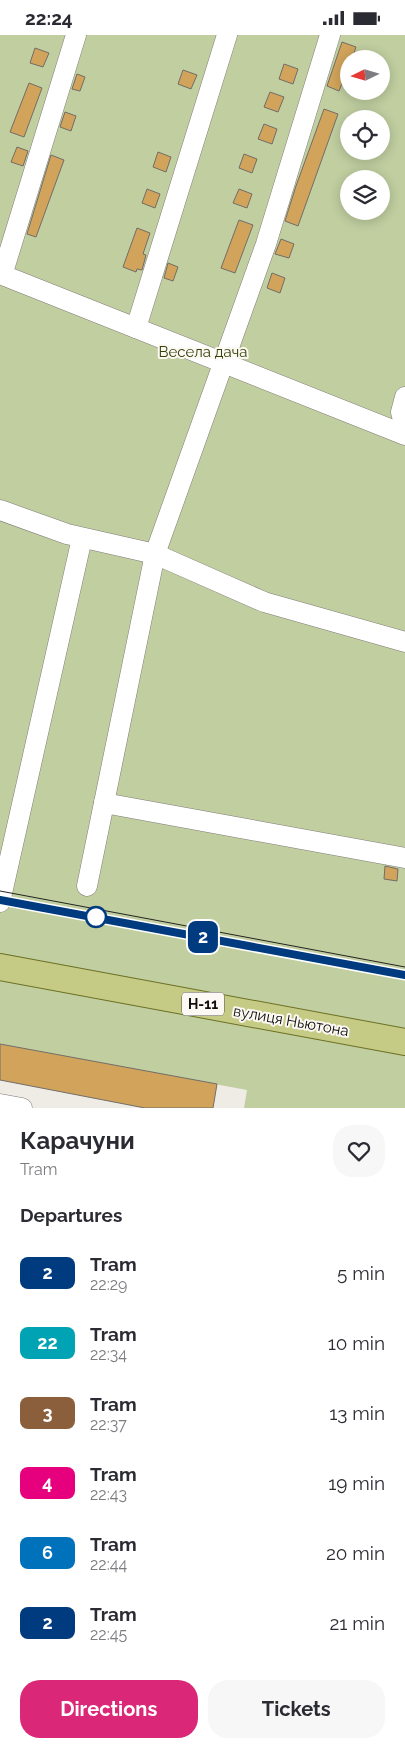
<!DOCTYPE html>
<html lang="en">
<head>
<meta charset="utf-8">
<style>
  body { margin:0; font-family:Raleway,sans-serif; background:#f7f7f7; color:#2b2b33; height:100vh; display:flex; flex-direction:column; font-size:19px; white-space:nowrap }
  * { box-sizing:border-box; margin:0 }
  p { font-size:16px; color:#7c7c81 }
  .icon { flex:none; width:28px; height:28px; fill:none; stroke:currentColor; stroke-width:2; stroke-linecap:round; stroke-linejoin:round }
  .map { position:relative; height:1073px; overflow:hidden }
  .side { display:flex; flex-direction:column; background:#fff; flex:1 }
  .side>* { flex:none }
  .badge { padding:0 10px; border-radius:8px; font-size:18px; line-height:32px }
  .needle { width:32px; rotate:265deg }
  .fabs { position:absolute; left:340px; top:15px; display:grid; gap:10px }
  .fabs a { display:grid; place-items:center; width:50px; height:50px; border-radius:50%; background:#fff; box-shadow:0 2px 12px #0003; font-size:25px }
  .map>.badge { position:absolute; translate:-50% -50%; box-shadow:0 0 0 2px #fff }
  h2 { padding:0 20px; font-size:19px; line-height:45px }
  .round { display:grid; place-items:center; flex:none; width:52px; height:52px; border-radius:20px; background:#f7f7f7 }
  .summary { display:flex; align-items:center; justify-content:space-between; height:85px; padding:0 20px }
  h1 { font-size:24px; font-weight:700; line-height:38px }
  .button { display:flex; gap:10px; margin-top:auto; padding:10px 20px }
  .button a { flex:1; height:58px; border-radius:20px; background:#db2777; color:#fff; font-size:20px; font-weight:700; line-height:58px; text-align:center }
  .button a+a { background:#f7f7f7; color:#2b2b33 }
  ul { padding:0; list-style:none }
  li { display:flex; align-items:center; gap:15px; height:70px; padding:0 20px }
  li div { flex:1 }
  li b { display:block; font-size:19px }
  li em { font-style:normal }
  li .badge { min-width:55px; font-weight:700; text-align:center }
  .status { display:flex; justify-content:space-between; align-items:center; height:35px; padding:0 25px; background:#fff; direction:ltr }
  .status svg { height:14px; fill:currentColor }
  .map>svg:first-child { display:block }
  .green { fill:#c0cea0; fill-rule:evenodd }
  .building { fill:#d2a45b; stroke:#716d68 }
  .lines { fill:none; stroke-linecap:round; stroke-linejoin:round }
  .minor-casing { stroke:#807c78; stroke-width:21 }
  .major-casing { stroke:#6c7024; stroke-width:28 }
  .minor { stroke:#fff; stroke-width:20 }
  .major { stroke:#c5ca84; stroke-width:26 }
  .tram { stroke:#252422; stroke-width:1 }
  .line-casing { stroke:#fff; stroke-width:11 }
  .line { stroke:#003b80; stroke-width:8 }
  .stop-dot { fill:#fff; stroke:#003b80; stroke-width:2.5 }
  .labels { text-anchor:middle; stroke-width:4; stroke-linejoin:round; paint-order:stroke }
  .shield { fill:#fcf8f3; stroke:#555451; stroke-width:1 }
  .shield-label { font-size:14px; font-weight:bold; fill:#0e0d0b }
  .park-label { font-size:15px; fill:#354206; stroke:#fcf8f3 }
  .street-label { font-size:15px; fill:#0e0d0b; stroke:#fcf8f3 }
</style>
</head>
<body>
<div class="status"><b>22:24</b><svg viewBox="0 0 49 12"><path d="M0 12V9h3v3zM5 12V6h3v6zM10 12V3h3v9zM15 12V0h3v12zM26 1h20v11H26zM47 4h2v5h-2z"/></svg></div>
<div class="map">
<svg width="405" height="1073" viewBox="0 0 405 1073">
  <rect width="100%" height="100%" fill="#efebe5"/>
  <g class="green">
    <path d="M0,0H405V995L0,923ZM349,24H381V56H349ZM349,84H381V116H349ZM349,144H381V176H349Z"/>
    <polygon points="0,942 405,1015 405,1073 244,1073 247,1055 0,1009"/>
  </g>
  <g class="building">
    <polygon points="342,7 356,12 352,24 349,24 349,31 339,56 327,51"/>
    <polygon points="35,13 49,18 43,32 30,28"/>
    <polygon points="284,29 298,34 293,49 279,44"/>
    <polygon points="183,35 197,40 191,54 178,49"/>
    <polygon points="77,39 85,42 80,56 72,54"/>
    <polygon points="29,48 42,53 24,102 10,97"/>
    <polygon points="270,57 284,62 278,77 264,72"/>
    <polygon points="324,74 338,79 298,191 285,186 296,151"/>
    <polygon points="65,77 76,81 71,96 60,92"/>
    <polygon points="264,89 277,94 272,109 258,104"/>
    <polygon points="17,112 28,116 23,131 11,127"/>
    <polygon points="158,117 171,122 166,137 153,132"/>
    <polygon points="244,119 257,124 252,138 239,133"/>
    <polygon points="51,120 64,125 36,202 27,199"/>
    <polygon points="147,154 160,159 155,173 142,168"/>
    <polygon points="239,154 252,159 247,173 233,168"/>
    <polygon points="239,185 253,190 235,238 221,233"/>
    <polygon points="137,193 150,198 143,219 146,220 142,235 137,234 136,237 123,232"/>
    <polygon points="281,204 294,209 289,223 275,219"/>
    <polygon points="168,228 178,232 173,246 164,243"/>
    <polygon points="272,238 285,243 280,258 267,253"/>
    <polygon points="385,831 398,834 397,846 384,844"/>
    <polygon points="0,1009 217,1049 213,1073 145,1073 0,1045"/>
  </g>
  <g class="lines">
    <defs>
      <g id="minor">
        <polyline points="76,0 4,234 5,241 405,400"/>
        <polyline points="136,293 227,0"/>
        <polyline points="405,362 401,377 405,393"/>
        <polyline points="0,475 67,499 155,519 264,567 405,607"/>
        <polyline points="104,768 405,823"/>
        <polyline points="87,851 155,519 266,209 330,0"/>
        <polyline points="0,867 82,503"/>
        <polyline points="0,1069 22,1073"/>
      </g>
      <polyline id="major" points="0,932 405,1007"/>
    </defs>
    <use href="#minor" class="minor-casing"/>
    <use href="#major" class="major-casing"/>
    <use href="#minor" class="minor"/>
    <use href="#major" class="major"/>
    <g class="tram">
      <polyline points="0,856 405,932"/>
      <polyline points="0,865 405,940"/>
    </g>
  </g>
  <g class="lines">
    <defs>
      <polyline id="line" points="0,865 405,940"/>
    </defs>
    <use href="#line" class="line-casing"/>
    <use href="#line" class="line"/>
  </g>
  <circle class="stop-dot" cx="96" cy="882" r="10"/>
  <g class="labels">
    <rect class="shield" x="182" y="957.5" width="42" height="23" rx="4"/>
    <g class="shield-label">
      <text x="203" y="974">Н-11</text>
    </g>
    <g class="park-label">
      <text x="203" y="322">Весела дача</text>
    </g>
    <g class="street-label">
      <text transform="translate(291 986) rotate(10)" y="5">вулиця Ньютона</text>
    </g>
  </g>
</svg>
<div class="fabs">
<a><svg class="needle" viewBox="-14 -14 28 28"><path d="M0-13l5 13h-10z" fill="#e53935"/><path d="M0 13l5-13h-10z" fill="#7c7c81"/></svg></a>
<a><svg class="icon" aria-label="locate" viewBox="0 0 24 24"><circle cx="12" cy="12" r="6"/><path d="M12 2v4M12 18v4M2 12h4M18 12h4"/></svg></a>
<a><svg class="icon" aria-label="layers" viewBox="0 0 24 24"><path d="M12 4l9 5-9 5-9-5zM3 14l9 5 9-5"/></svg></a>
</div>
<b class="badge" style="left:203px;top:902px;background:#003b80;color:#fff">2</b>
</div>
<section class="side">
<div class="summary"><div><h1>Карачуни</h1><p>Tram</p></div><a class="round"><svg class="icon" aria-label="heart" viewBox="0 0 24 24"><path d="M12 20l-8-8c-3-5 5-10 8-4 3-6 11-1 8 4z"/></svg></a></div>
<h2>Departures</h2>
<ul>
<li><span class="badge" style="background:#003b80;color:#fff">2</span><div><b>Tram</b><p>22:29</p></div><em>5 min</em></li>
<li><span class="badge" style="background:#00a3b4;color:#fff">22</span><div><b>Tram</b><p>22:34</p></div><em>10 min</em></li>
<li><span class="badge" style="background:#8b5e3c;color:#fff">3</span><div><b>Tram</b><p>22:37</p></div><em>13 min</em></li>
<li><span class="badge" style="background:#e6007e;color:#fff">4</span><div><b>Tram</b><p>22:43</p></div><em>19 min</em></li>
<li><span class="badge" style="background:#0072bc;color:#fff">6</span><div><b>Tram</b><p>22:44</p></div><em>20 min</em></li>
<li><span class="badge" style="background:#003b80;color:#fff">2</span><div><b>Tram</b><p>22:45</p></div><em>21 min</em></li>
</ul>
<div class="button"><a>Directions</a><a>Tickets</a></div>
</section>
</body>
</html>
